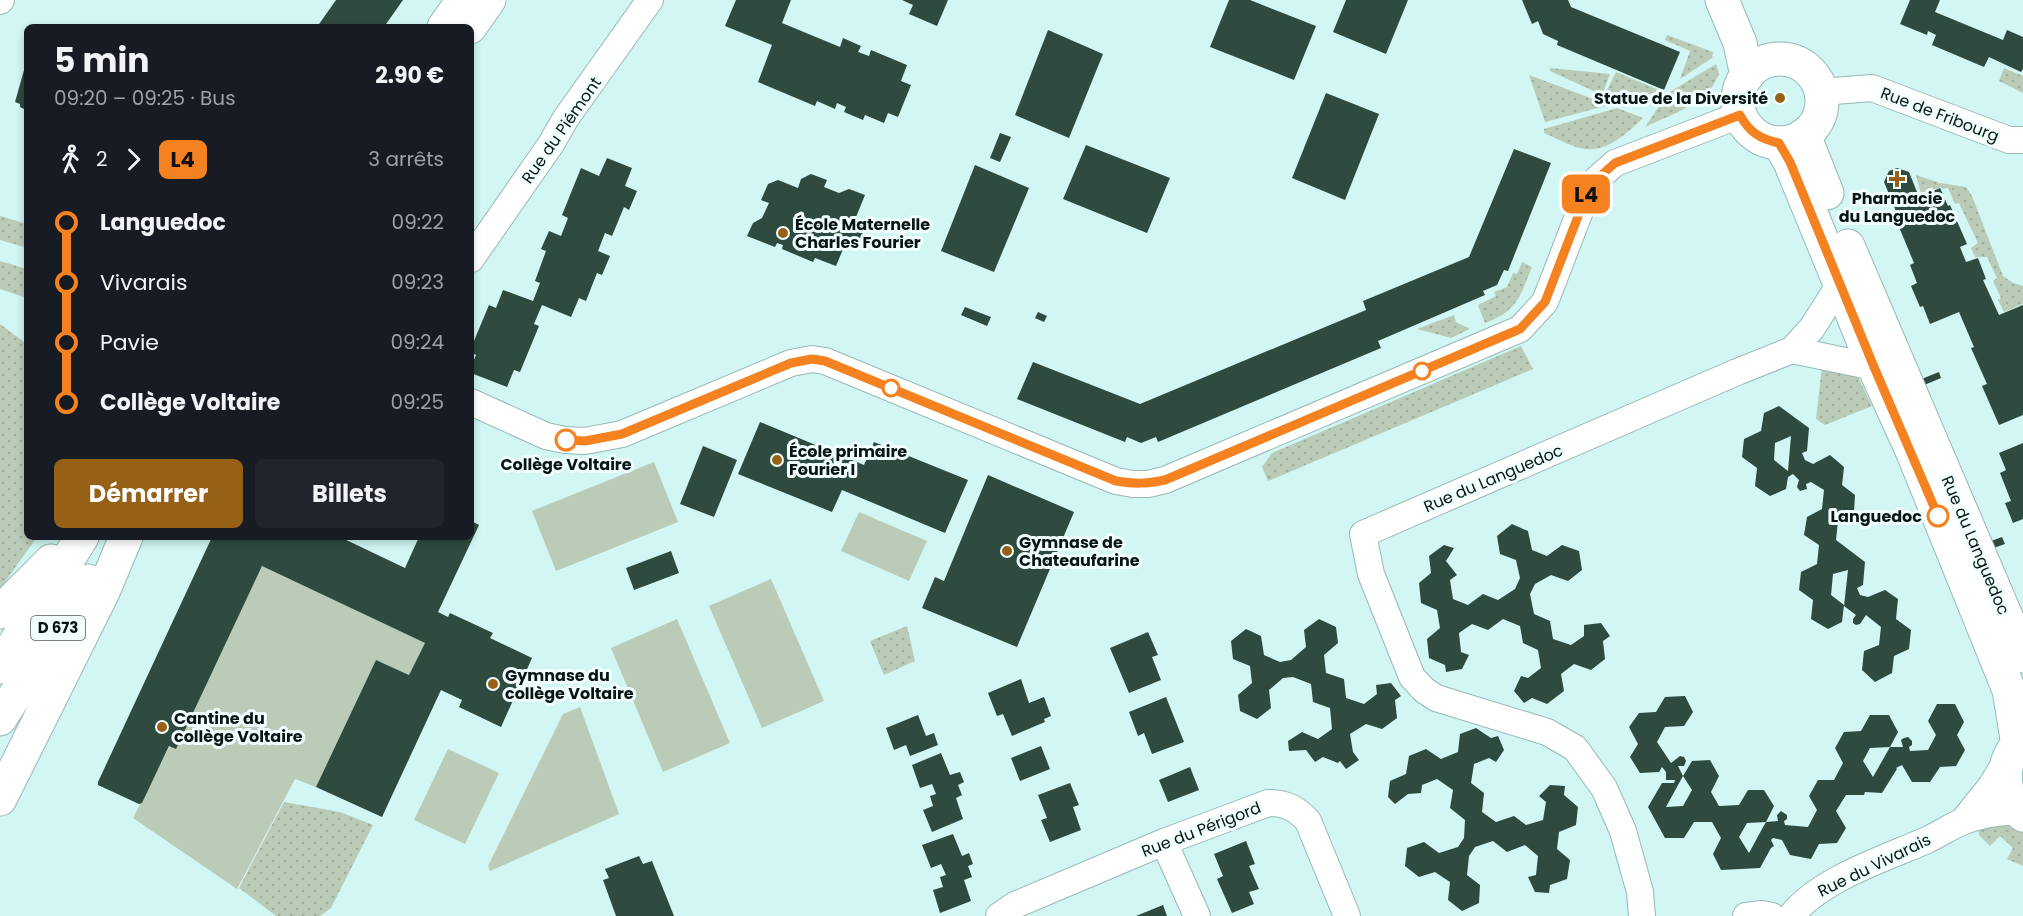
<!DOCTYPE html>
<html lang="fr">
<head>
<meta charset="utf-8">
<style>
  body { margin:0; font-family:Poppins,sans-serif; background:#20242c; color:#f1f3f6; height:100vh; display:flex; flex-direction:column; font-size:22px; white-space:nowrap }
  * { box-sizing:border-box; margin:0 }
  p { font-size:20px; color:#9ea1a6 }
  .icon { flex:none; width:33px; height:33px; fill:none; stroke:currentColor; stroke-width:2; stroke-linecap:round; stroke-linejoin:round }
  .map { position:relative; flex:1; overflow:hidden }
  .panel { position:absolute; left:24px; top:24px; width:450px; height:516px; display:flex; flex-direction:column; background:#171b24; border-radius:9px; box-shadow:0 3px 9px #0003 }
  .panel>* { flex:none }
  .badge { padding:0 12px; border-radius:9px; font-size:21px; line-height:39px }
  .map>.badge { position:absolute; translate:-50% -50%; box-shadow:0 0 0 3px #fff }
  .legs { display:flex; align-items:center; gap:9px; height:66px; padding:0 30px; font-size:20px }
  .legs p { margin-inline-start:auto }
  .overview { display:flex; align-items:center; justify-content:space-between; height:102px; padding:0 30px }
  h1 { font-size:33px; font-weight:700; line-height:45px }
  .cta { display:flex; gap:12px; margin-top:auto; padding:12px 30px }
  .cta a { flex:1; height:69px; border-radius:9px; background:#966117; color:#fff; font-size:24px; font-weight:700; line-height:69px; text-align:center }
  .cta a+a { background:#20242c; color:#f1f3f6 }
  ul { padding:0 30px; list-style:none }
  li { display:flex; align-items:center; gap:21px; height:60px; font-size:22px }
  li i { display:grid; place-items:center; width:9px; height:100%; margin:0 8px; background:currentColor }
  li i::after { content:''; width:15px; height:15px; margin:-8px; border:4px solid; border-radius:50%; background:#171b24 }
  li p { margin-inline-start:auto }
  li:first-child i { background:linear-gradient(#0000 50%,currentColor 0) }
  li:last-child i { background:linear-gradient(currentColor 50%,#0000 0) }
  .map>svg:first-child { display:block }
  .grass { fill:url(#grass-dots) }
  .park { fill:#baccb7 }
  .building { fill:#2f4a3f; fill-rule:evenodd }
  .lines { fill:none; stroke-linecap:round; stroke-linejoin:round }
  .street-casing { stroke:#96b9b6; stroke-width:28 }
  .secondary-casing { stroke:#96b9b6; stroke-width:35 }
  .primary-casing { stroke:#96b9b6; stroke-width:35 }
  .street { stroke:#fff; stroke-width:26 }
  .secondary { stroke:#fff; stroke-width:33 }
  .primary { stroke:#fff; stroke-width:33 }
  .line-1-casing { stroke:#fff; stroke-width:14 }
  .line-1 { stroke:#f58220; stroke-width:9 }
  .poi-dot { fill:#966117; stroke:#f0fefd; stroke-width:2 }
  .stop-1-dot { fill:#fff; stroke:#f58220; stroke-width:3 }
  .labels { text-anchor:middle; stroke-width:6; stroke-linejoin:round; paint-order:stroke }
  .shield { fill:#f0fefd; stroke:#4d5b5a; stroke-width:1.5 }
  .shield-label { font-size:15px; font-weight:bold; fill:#071514 }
  .poi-label { font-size:16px; font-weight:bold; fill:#071514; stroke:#f0fefd; text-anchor:start }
  .street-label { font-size:16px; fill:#071514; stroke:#f0fefd }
  .stop-label { font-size:16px; font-weight:bold; fill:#071514; stroke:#f0fefd }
</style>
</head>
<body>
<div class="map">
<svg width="2023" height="916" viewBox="0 0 2023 916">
  <defs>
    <pattern id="grass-dots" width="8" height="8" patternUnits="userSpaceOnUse" patternTransform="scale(1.5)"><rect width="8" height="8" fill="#baccb7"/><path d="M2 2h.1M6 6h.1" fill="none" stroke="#9eae9c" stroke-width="1.8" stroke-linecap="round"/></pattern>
  </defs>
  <rect width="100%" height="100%" fill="#d1f6f3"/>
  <g class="grass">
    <polygon points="1667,35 1713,52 1712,58 1680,79 1690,51 1665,40"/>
    <path d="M1716,64L1719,74C1707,104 1672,114 1645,127L1668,93Z"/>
    <polygon points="1550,68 1610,74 1603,93 1600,94 1550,71"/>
    <polygon points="2004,68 2023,76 2023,93 1999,81"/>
    <polygon points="1616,72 1661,91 1632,100 1605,94"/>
    <polygon points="1529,75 1609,105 1545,122"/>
    <path d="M1617,108L1643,118C1627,133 1605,155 1580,148C1568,145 1556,138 1544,133V129Z"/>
    <polygon points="1916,175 1940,183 1966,187 1972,196 2003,276 2013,283 2023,286 2023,304 2004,312 1998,300 2001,298 1993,281 1997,278 1987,257 1975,257 1971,248 1978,243 1959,203 1955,204 1948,188 1943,189 1941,187 1921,194"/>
    <polygon points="0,216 27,224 27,248 0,240"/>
    <polygon points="0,261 27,269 27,298 0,289"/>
    <path d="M1522,262L1532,267C1520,296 1518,311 1485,323L1478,305L1496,296L1494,292L1507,287L1513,273L1517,274Z"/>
    <polygon points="1454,315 1456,322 1470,329 1451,338 1417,329"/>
    <polygon points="0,324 27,344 27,537 37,537 0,589"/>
    <polygon points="1521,346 1533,369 1268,481 1262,467 1272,453"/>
    <polygon points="1822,367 1858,377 1872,406 1825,425 1816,419"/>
    <polygon points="907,626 915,661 884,675 870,641"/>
    <polygon points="284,802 340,812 373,825 331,908 320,916 276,916 239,888"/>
    <polygon points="1998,821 2018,827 2023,832 2023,866 2007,859 2013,848 2000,836 1990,846 1979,835 1978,827"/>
  </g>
  <g class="park">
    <polygon points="654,462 678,522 556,571 532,511"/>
    <polygon points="859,512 927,541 909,581 841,551"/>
    <polygon points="262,566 425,643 409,675 376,660 316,787 295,779 237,889 133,818"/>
    <polygon points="771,579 824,701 762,728 709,606"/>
    <polygon points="677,619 730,743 663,772 611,648"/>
    <polygon points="580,707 619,814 490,871 488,866 563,714"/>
    <polygon points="448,749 499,773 465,844 414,820"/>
  </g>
  <g class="building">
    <polygon points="336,0 403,0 384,27 317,27"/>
    <polygon points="736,0 791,0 782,23 840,47 843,38 861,46 858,52 869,56 871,50 907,65 901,81 911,85 898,117 888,113 884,123 865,115 863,120 844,112 846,107 837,103 835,109 817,101 815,106 758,82 772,45 725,26"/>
    <polygon points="902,0 948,0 937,26 909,14 913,5"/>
    <polygon points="1229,0 1250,0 1316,26 1294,80 1210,47"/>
    <polygon points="1346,0 1408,0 1386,54 1333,32"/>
    <polygon points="1522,0 1568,0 1571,7 1680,52 1664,90 1557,45 1558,41 1543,34 1538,21 1532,24"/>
    <polygon points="1910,0 1940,0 1935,12 2003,40 2007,30 2023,37 2023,69 2021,72 1989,57 1984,67 1932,45 1936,35 1928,31 1927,35 1900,24"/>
    <polygon points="1048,30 1103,54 1069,138 1015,115"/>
    <polygon points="26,63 27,108 26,110 20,107 20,104 15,102"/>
    <polygon points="1326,93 1379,114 1345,200 1292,178"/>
    <polygon points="1000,133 1011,137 1000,162 990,158"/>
    <polygon points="1086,145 1170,178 1147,233 1063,199"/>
    <polygon points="1514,149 1551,163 1508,271 1504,270 1497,285 1483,291 1485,295 1378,341 1381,348 1158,442 1156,437 1141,443 1127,437 1125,442 1017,399 1033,362 1140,404 1366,310 1363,301 1469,257"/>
    <polygon points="607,158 632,168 625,186 637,191 629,210 624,207 612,236 605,233 598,251 610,256 602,275 597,273 586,301 579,298 571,317 542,305 534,324 539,326 520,372 514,370 507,387 471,373 471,367 476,355 471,352 471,348 489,305 496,308 503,290 533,301 540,283 535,281 546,251 541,249 549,231 561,236 568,218 562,215 581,168 599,176"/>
    <polygon points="975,165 1029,188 994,272 941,251"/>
    <polygon points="1897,168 1909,172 1919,197 1940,188 1948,206 1950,205 1967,244 1960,247 1966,262 1978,258 1986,279 1983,280 1999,315 2023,305 2023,415 1999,425 1982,386 1987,384 1971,348 1974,347 1959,312 1930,324 1923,306 1920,307 1911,286 1917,283 1910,265 1914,263 1899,227 1902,226 1884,182 1889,171"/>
    <polygon points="811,174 827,180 824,187 839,193 849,189 865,195 854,222 865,227 860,239 849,243 846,242 836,266 815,258 813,262 782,249 783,245 777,243 775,247 747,236 753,223 762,218 769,203 761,200 768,184 778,180 798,188 801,179"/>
    <polygon points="965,307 991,317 987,326 961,315"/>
    <polygon points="1038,312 1047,316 1044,322 1035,318"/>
    <polygon points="1939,372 1941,378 1922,386 1919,380"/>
    <path d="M1779,406L1809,428L1807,451L1802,453L1805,460L1813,464L1830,455L1844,467L1842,485L1855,495L1854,512L1838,521L1836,540L1865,562L1863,585L1857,588L1860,595L1868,597L1885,590L1898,599L1896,619L1911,630L1909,649L1894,656L1892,673L1875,682L1862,670L1864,651L1879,645L1881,627L1866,615L1860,624L1856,625L1853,623V619L1856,615L1844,606L1848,570L1833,574L1831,595L1844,605L1842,622L1828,629L1811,619L1813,600L1799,590L1801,572L1817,564L1819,545L1804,535L1807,517L1822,509L1824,490L1811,482L1806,484L1807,489L1800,491L1797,487L1799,480L1793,474L1788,477L1786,489L1770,496L1755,486L1757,468L1742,457L1744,439L1761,431L1764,413ZM1791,436L1789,459L1788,471L1774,460L1775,443Z"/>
    <polygon points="760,422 864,465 874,442 968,480 945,533 842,490 832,512 738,474"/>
    <polygon points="2023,443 2023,519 2013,523 2005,503 2011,501 2000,473 2006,470 1999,453"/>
    <polygon points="703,446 737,460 714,517 680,504"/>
    <polygon points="988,475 1074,512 1017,647 922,608 935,577 944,581"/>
    <polygon points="471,521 479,525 438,612 448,617 450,613 493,633 490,638 532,658 501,727 459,707 462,700 441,690 382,817 316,787 376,660 409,675 425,643 262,566 176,749 169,746 142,803 139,804 98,785 98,782 212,537 340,537 405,568 419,537 471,537"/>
    <polygon points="1512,524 1528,531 1532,550 1547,556 1562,545 1579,551 1582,570 1568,581 1551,575 1535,584 1530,594 1534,614 1550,621 1553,639 1571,645 1584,636 1584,625 1601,623 1610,636 1603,641 1605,659 1591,670 1574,664 1561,674 1564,691 1547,704 1532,698 1524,703 1514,691 1521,676 1528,678 1541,668 1538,650 1523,643 1520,626 1503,619 1488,630 1472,624 1459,633 1461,652 1469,655 1462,669 1446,672 1445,665 1429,658 1427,639 1440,628 1437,610 1421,603 1419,583 1431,573 1429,556 1444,545 1454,548 1446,561 1457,575 1450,580 1453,599 1468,605 1483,594 1498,600 1515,589 1520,578 1516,560 1500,554 1497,536"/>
    <polygon points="2002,537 2005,544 1985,551 1983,544"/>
    <polygon points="671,551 679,573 634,590 626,568"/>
    <polygon points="1319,619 1336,627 1338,643 1324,655 1326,673 1344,679 1346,698 1364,704 1377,694 1376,685 1391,683 1401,696 1395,700 1397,718 1382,729 1366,724 1350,734 1353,752 1359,760 1346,769 1340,761 1338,763 1323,757 1315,762 1306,750 1289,751 1288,741 1302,732 1318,739 1332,729 1330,708 1313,702 1311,684 1293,677 1283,678 1269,690 1271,708 1257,719 1240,711 1238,695 1252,683 1250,666 1233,659 1231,641 1246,629 1261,636 1264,655 1280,662 1291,660 1306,647 1304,630"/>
    <polygon points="1148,632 1158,655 1152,657 1161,680 1129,693 1110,648"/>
    <polygon points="1021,679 1029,703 1044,697 1051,716 1044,719 1045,722 1012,736 1003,714 997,716 988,693"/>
    <path d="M1685,696L1693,712L1684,726L1665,727L1657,742L1671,763L1680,756L1684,757L1686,761L1684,766H1678L1683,776L1666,807L1683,806L1692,790L1683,776L1692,761L1710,760L1719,776L1711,792L1719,806L1739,805L1748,790H1764L1774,806L1766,822L1778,821L1777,815L1781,811L1787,815V819L1784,821L1785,825L1808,827L1817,810L1809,796L1818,780H1834L1843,763L1835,748L1844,732L1861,731L1870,715H1889L1898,732L1890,747L1870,748L1863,761L1873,777L1890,747H1903L1901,740L1904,738L1908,737L1912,741V745L1909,747L1910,751L1928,750L1936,735L1928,721L1937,704H1955L1964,722L1957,735L1965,750L1956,766L1940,767L1930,782H1912L1902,765L1896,768L1897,769L1882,793L1865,792L1864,795H1846L1836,811L1846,828L1837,843L1819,844L1811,859L1790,855L1782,840L1773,838L1771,840L1774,846L1771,848L1760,868L1721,870L1713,854L1721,838L1712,822H1694L1684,838H1665L1648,807L1662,783H1674L1675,780H1666V772L1662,767L1659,772L1640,773L1630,757L1638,744L1629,727L1639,713L1656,712L1665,697ZM1766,822L1762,829L1749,853L1739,837L1747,823Z"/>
    <polygon points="1166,697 1184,742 1152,754 1144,733 1138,736 1129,712"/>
    <polygon points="918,715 926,736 934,733 938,745 910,756 906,745 894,750 886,728"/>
    <polygon points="1476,728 1491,738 1498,736 1504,750 1496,762 1489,758 1474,764 1471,783 1484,793 1482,812 1496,822 1514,816 1526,825 1543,820 1546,802 1539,796 1550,785 1565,786 1564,795 1578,807 1576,825 1559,832 1557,849 1570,860 1567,879 1550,885 1549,893 1535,892 1528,877 1536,875 1538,856 1525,845 1507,852 1493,841 1475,847 1469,856 1467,875 1480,885 1479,903 1462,911 1448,900 1450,882 1435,872 1419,877 1405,866 1407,848 1424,842 1439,853 1458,847 1464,838 1465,820 1450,808 1453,790 1437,779 1422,785 1421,793 1408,794 1395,804 1388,797 1390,781 1406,774 1409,756 1426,749 1441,759 1458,752 1460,734"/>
    <polygon points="1041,746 1050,769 1020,781 1011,758"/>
    <polygon points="941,753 950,775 960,772 964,782 958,785 962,795 956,798 963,819 932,832 923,810 933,806 930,796 936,794 932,784 920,788 912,765"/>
    <polygon points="1190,767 1199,790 1168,802 1159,780"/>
    <polygon points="1070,783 1079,805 1073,807 1081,830 1050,842 1041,820 1047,818 1038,795"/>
    <polygon points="953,834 962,856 969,853 973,864 968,866 972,877 964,880 971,901 940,913 933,890 943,887 940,877 946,875 941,864 931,868 922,845"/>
    <polygon points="1246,841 1255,864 1249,866 1259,889 1249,892 1254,904 1232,913 1217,879 1223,876 1214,854"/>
    <polygon points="639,856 643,864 652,861 674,916 616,916 603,880 609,878 605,869"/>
    <polygon points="1163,905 1167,916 1136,916"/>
  </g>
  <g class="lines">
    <defs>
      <g id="street">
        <polyline points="0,1 1,0"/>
        <polyline points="1821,92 1872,88 2009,140 2023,140"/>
        <polyline points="471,259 551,144 566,118 650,0"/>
        <polyline points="1840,284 1812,328 1792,350 1874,367"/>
        <polyline points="471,402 546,436 565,440 585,441 622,434 791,363 812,359 825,361 1116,481 1133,484 1148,484 1165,480 1520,329 1545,302 1587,193 1598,178 1615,163 1740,115"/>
        <polyline points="1963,821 1991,786 2008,758"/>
        <polyline points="1164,842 1197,916"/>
        <path d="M999,916L1015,905L1164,842L1268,803C1286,803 1296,808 1308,821L1347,916"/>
        <polyline points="1642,916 1640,892 1623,831 1604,788 1575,748 1547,732 1436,698 1424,690 1412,677 1371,574 1363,534 1737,372 1792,350"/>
        <polyline points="1746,916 1762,914 1772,916"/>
        <path d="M1791,916C1820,879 1884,859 1927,840C1940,834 1951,826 1964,821C1982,814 2000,812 2019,811"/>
      </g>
      <g id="secondary">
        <polyline points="1722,0 1740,43 1747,76"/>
        <circle cx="1780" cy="101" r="42"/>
        <polyline points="1804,135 1827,193"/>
        <polyline points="1779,143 1790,162 1874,367 1913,453 2009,690 2018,745"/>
        <polyline points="1848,246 2023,656"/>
        <path d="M2023,740C1998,759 2001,796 2023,815"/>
      </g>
      <g id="primary">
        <polyline points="444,27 463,0"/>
        <polyline points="470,27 489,0"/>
        <polyline points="0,612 51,561"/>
        <polyline points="0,667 82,537"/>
        <polyline points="0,719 88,581"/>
        <polyline points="0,799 103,592 126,537"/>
      </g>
    </defs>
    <use href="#street" class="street-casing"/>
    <use href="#secondary" class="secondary-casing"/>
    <use href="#primary" class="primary-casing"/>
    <use href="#street" class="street"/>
    <use href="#secondary" class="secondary"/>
    <use href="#primary" class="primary"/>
  </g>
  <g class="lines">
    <defs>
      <path id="line-1" d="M566,440L585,441L622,434L791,363L812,359L825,361L1116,481C1134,484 1147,484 1165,480L1520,329L1545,302L1587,193L1598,178L1615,163L1740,115C1749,132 1760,139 1779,143L1790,162L1874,367L1938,516"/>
    </defs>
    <use href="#line-1" class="line-1-casing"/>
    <use href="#line-1" class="line-1"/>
  </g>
  <g class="poi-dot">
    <circle cx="1780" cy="98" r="6"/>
    <path d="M1894 170h6v6h6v6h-6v6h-6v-6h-6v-6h6z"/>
    <circle cx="783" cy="233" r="6"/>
    <circle cx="777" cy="460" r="6"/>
    <circle cx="1007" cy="551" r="6"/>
    <circle cx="493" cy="684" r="6"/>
    <circle cx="162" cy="727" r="6"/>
  </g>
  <g class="stop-1-dot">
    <circle cx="1422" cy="371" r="8"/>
    <circle cx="891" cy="388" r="8"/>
    <circle cx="566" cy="440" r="10"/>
    <circle cx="1938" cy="516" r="10"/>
  </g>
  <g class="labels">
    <rect class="shield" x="31" y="616" width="54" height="24" rx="4.5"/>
    <g class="shield-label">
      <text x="58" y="633">D 673</text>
    </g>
    <g class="poi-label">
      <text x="1768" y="104" text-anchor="end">Statue de la Diversité</text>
      <text x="1897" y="204" text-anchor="middle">Pharmacie<tspan x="1897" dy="18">du Languedoc</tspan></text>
      <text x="795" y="230">École Maternelle<tspan x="795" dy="18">Charles Fourier</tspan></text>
      <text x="789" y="457">École primaire<tspan x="789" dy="18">Fourier I</tspan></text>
      <text x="1019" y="548">Gymnase de<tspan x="1019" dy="18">Chateaufarine</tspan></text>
      <text x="505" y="681">Gymnase du<tspan x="505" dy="18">collège Voltaire</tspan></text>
      <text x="174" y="724">Cantine du<tspan x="174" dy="18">collège Voltaire</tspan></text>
    </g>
    <g class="street-label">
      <text transform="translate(1940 114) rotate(21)" y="6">Rue de Fribourg</text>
      <text transform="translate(561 130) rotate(-55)" y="6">Rue du Piémont</text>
      <text transform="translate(1493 478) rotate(-23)" y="6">Rue du Languedoc</text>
      <text transform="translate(1976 545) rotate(67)" y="6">Rue du Languedoc</text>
      <text transform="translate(1201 829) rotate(-21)" y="6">Rue du Périgord</text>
      <text transform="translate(1874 865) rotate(-26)" y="6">Rue du Vivarais</text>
    </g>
    <g class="stop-label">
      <text x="566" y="470">Collège Voltaire</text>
      <text x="1922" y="522" text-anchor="end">Languedoc</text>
    </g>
  </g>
</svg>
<b class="badge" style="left:1586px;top:194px;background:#f58220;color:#111">L4</b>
<section class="panel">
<div class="overview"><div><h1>5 min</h1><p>09:20 – 09:25 · Bus</p></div><b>2.90 €</b></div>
<div class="legs"><svg class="icon" aria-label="walk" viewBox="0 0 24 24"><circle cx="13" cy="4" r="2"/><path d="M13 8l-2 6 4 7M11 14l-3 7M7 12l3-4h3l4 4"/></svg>2<svg class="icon" aria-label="forward" viewBox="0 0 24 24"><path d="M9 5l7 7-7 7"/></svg><b class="badge" style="background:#f58220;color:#111">L4</b><p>3 arrêts</p></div>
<ul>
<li><i style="color:#f58220"></i><b>Languedoc</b><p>09:22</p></li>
<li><i style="color:#f58220"></i><span>Vivarais</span><p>09:23</p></li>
<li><i style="color:#f58220"></i><span>Pavie</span><p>09:24</p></li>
<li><i style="color:#f58220"></i><b>Collège Voltaire</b><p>09:25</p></li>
</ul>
<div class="cta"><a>Démarrer</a><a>Billets</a></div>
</section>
</div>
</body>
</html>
